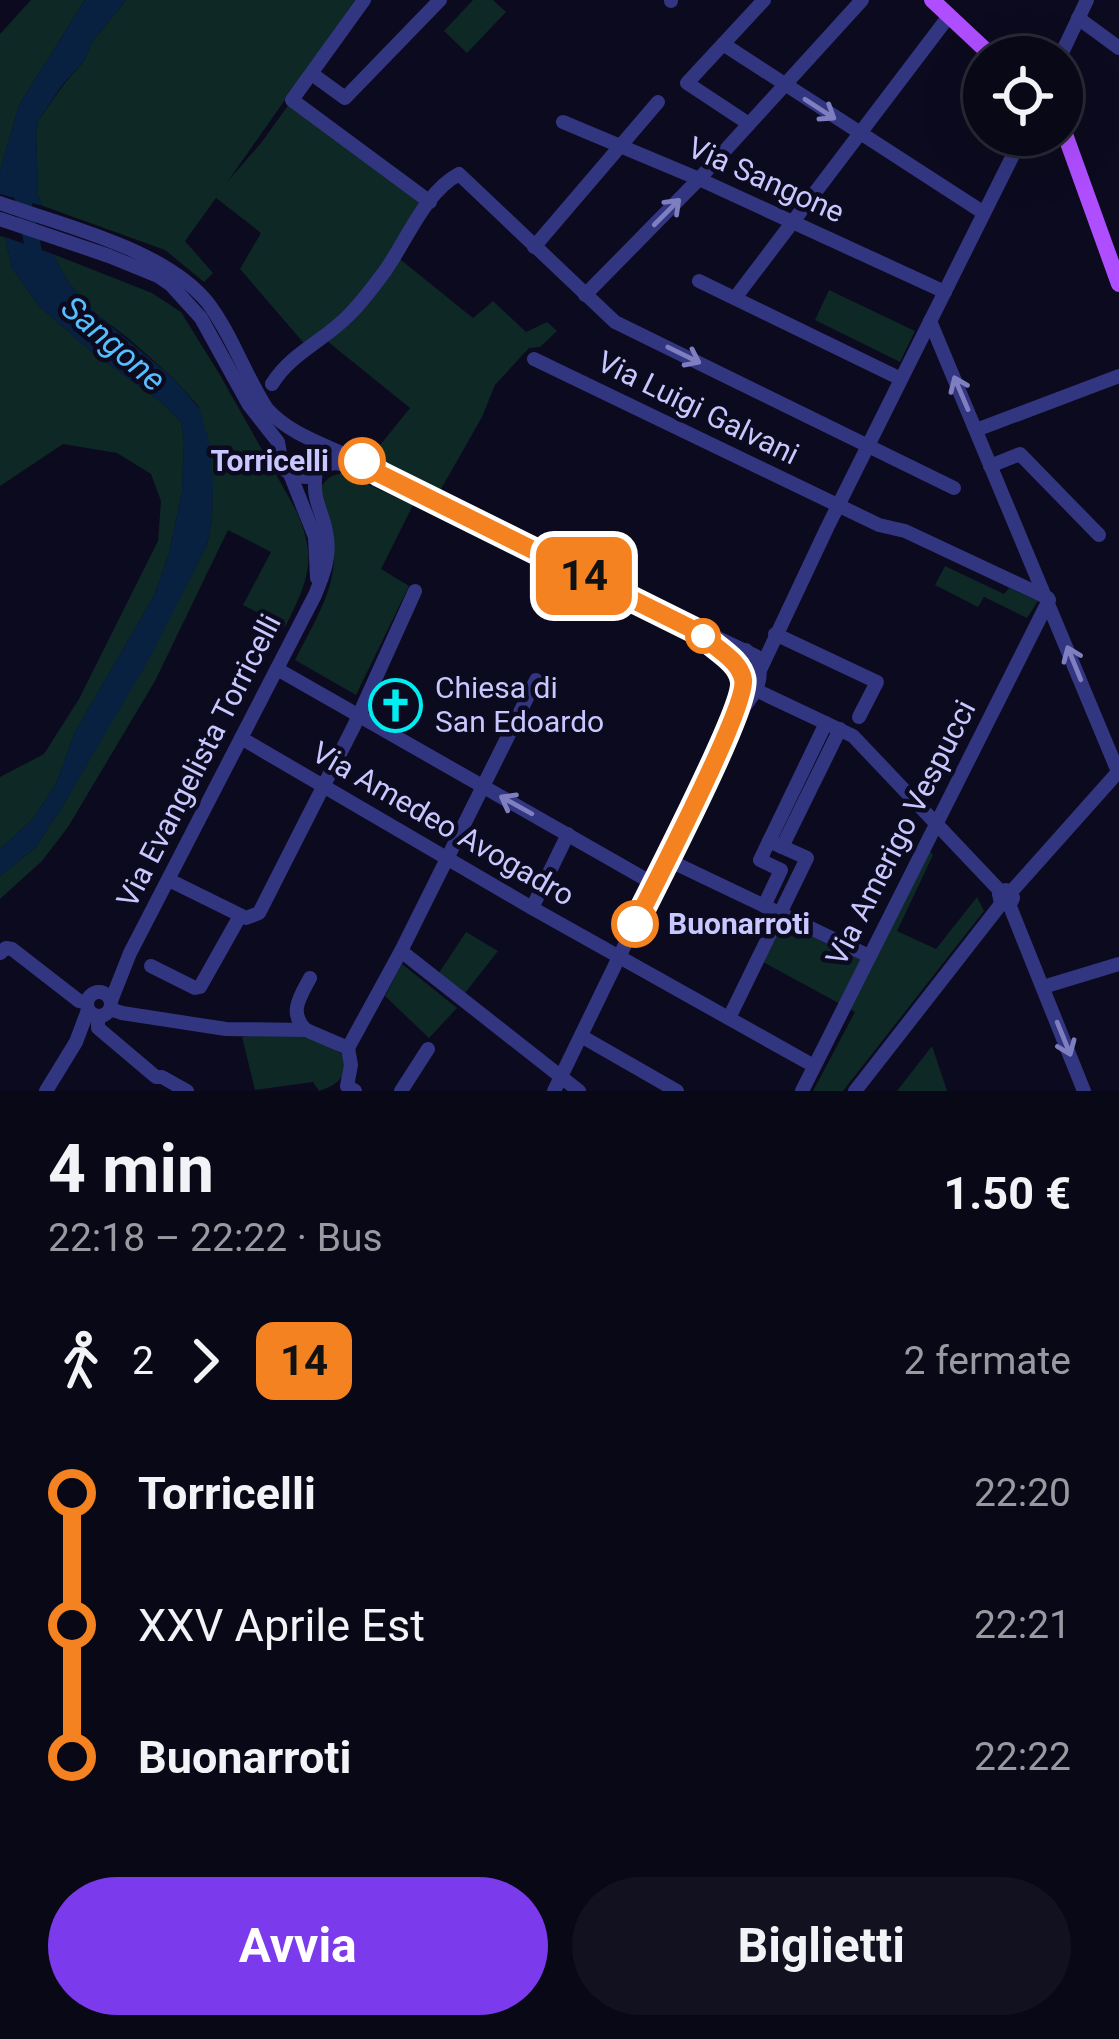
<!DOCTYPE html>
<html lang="it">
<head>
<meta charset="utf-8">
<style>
  body { margin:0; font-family:Roboto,sans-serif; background:#12111f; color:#f1f3f6; height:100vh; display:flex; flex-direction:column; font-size:45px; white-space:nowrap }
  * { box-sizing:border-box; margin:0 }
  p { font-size:39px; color:#999aa1 }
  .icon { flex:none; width:66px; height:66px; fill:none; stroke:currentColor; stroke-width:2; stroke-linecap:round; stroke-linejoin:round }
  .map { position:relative; height:1091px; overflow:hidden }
  .panel { display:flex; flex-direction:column; background:#090816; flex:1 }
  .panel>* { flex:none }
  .badge { padding:0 24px; border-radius:18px; font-size:42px; line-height:78px }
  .fabs { position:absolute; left:963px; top:36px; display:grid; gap:24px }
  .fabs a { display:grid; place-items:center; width:120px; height:120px; border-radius:50%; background:#090816; box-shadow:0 12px 48px #0002,0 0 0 3px #292935; font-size:60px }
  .map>.badge { position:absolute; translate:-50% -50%; box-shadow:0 0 0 6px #fff }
  .legs { display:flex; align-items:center; gap:18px; height:132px; padding:0 48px; font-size:39px }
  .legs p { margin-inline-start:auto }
  .head { display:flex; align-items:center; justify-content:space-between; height:204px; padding:0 48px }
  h1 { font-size:66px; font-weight:700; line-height:90px }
  .button { display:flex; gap:24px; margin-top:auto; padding:24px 48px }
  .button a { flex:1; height:138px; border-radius:72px; background:#7c3aed; color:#fff; font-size:48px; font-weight:700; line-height:138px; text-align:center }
  .button a+a { background:#12111f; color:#f1f3f6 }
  ul { padding:0 48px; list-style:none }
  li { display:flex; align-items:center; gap:42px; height:132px; font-size:45px }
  li i { display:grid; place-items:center; width:18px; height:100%; margin:0 15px; background:currentColor }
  li i::after { content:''; width:30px; height:30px; margin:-15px; border:9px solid; border-radius:50%; background:#090816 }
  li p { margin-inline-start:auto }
  li:first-child i { background:linear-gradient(#0000 50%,currentColor 0) }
  li:last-child i { background:linear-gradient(currentColor 50%,#0000 0) }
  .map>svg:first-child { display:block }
  .green { fill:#0d2825 }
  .water { fill:#082140 }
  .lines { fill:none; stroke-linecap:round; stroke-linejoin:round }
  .river { stroke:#082140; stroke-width:16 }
  .minor { stroke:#323680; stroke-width:14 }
  .major { stroke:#ae4eff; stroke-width:16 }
  .oneway { stroke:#7e7ec0 }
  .line-1-casing { stroke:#fff; stroke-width:27 }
  .line-1 { stroke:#f58220; stroke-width:18 }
  .stop-1-dot { fill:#fff; stroke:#f58220; stroke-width:6 }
  .labels { text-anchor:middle; stroke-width:9; stroke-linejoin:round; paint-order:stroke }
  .street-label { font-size:30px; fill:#c9c7ff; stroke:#0c0a1e }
  .stop-label { font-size:30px; font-weight:bold; fill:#c9c7ff; stroke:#0c0a1e; text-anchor:end }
  .poi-label { font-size:30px; fill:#c9c7ff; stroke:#0c0a1e; text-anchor:start }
  .water-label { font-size:33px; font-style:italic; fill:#55beff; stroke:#0c0a1e }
</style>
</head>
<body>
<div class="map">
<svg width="1119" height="1091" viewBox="0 0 1119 1091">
  <rect width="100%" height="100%" fill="#0c0a1e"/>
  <g class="green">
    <polygon points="31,0 85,0 19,105 0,171 0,34"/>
    <polygon points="126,0 355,0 228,181 261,143 292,100 430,202 396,256 473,318 493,301 526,332 547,322 557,331 540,347 529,348 495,385 482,417 437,496 368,460 410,408 322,337 308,348 240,269 261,233 216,198 185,241 213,273 204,282 165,250 43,206 38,196 36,133 38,121 64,84 84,61 92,42"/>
    <polygon points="473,0 493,0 506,12 467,53 444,31"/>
    <polygon points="0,236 5,237 12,268 39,306 92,352 161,402 181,422 184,441 182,492 169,554 154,596 75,732 56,784 33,819 0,849 0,777 44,754 79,699 158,541 161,501 151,474 117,453 63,444 0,486"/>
    <path d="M53,254L152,293L181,312L220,375L296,510C318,559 308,581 285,627L243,605L271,552L228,530L155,681L68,827L42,861L0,899V876L36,847L63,805L147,661L207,545L212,519L213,489L199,407L173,378L129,339L95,313L68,282Z"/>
    <polygon points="829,290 915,331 900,362 815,320"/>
    <path d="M343,473L413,505L381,569L409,586L356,695L295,660C329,594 350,566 319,492C324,480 330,475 343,473Z"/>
    <polygon points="945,566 1004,594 1009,588 1038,601 1027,618 984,597 978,607 935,585"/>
    <polygon points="926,847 933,855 897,931 936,949 977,897 984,911 843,1091 813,1091 855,1012 763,962 782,923 871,964"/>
    <polygon points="466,932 498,951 465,993 439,973"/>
    <polygon points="402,964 457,1008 429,1038 385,996"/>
    <path d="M283,1034L316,1039L347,1057C342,1079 342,1083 319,1091L313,1082L255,1090L242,1037Z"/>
    <polygon points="932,1046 947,1091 897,1091"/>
  </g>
  <g class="water">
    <polygon points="85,0 126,0 92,42 84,61 63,84 38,121 36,133 38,196 43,206 0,194 0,171 19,105"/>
    <polygon points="5,237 53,254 68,282 95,313 173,378 199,408 210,444 213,489 212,519 207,545 148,661 63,805 36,847 0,876 0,849 33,819 56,784 75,732 154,596 169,554 182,492 184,441 181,422 161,402 92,352 39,306 12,268"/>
  </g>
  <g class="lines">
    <polyline class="river" points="21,179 20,186 34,252 40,264"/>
    <g class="minor">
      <polyline points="364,0 292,100 430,202"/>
      <polyline points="671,1 671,0"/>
      <polyline points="1078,18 1119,48"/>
      <polyline points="723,44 984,213"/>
      <polyline points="1060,57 1087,0"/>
      <polyline points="312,74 345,98 440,0"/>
      <polyline points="563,122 699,179 945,292"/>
      <polyline points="749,124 687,83 764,0"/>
      <path d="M0,203C64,226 165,249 208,303C232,335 245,375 267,409C297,442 344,448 380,474L700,633L718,638L756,656C767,682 752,698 735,718"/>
      <polyline points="0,219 109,256 158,276 171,285 201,318 249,405 278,442 281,460 286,471 295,476 306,477 319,466 335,463 360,468"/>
      <polyline points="534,247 658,102"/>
      <polyline points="699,281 901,379"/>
      <polyline points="585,295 699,179 862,0"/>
      <polyline points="735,298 949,16"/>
      <polyline points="930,321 1119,774"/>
      <polyline points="534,359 879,525 905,531 1048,598"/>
      <path d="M272,384C291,353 324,341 349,315C362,302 374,286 385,271C407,240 425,192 459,174L615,322L954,488"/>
      <polyline points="976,430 1119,376"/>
      <polyline points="990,466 1020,454 1099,535"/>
      <polyline points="290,474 315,537 317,578"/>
      <polyline points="775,634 877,682 859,717"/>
      <polyline points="704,638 738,665"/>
      <polyline points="761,668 827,528 1023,135"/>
      <polyline points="277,669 654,884"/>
      <polyline points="758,691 853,736 1001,892"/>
      <polyline points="241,738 532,908 814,1066"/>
      <polyline points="782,847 840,729"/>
      <polyline points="666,859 869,956"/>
      <polyline points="169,880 246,918 259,913 354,726 415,591"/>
      <polyline points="1011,892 1006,890 999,894 1001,904 1010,904 1013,898 1011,892 1119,771"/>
      <polyline points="1009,904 1084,1091"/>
      <polyline points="764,906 781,870 760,860 826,723"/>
      <polyline points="532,908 568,834"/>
      <polyline points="401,951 579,1091"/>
      <polyline points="0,953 6,948 12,949 79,1001 87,1002"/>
      <polyline points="151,966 195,988 200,987 240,916"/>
      <polyline points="1043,987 1119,964"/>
      <circle cx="99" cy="1004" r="12"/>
      <path d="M111,1001L130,953L315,595C323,575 330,559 327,538C324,510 311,504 316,471"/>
      <polyline points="110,1009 122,1013 226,1029 306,1030 348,1048"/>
      <polyline points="98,1016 98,1028 156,1077 162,1077 187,1091"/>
      <polyline points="729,1018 807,858 769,841"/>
      <path d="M306,1030C288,1013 300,997 310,978"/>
      <polyline points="581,1036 677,1091"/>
      <polyline points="348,1048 401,951 536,680"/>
      <polyline points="348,1048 351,1065 347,1086 355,1091"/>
      <polyline points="46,1091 76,1042 88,1010"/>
      <polyline points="401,1091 428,1049"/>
      <polyline points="554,1091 735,718 744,681 739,671 738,659 746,650"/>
      <polyline points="802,1091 1049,600"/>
      <polyline points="855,1091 1001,904"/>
    </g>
    <g class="major">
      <polyline points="932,0 993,57"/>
      <polyline points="1062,126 1119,284"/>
    </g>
  </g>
  <defs><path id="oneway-shaft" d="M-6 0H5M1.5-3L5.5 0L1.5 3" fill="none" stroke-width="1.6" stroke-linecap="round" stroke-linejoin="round" transform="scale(3)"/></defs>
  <g class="oneway">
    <use href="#oneway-shaft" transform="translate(820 109) rotate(33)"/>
    <use href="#oneway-shaft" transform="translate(667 212) rotate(-45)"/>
    <use href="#oneway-shaft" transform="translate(684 355) rotate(26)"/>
    <use href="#oneway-shaft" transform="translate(961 393) rotate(-113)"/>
    <use href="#oneway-shaft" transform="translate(1074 663) rotate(-112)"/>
    <use href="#oneway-shaft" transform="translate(516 805) rotate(-151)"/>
    <use href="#oneway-shaft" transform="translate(1064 1039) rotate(68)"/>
  </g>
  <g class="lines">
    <defs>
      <path id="line-1" d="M362,461L380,474L700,633C714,648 739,659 743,679C749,704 652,889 635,924"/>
    </defs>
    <use href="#line-1" class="line-1-casing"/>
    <use href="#line-1" class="line-1"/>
  </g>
  <defs>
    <symbol id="church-ring" viewBox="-11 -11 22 22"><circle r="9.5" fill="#0c0a1e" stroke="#00eef2" stroke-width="1.5"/><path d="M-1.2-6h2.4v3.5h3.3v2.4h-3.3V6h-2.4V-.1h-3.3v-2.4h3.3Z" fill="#00eef2"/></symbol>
  </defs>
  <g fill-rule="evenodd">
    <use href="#church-ring" x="366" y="676" width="59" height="59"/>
  </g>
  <g class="stop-1-dot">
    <circle cx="362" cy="461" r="21"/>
    <circle cx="703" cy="636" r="15"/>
    <circle cx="635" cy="924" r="21"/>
  </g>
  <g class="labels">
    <g class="street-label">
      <text transform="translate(766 180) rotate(24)" y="10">Via Sangone</text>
      <text transform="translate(698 408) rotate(26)" y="10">Via Luigi Galvani</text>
      <text transform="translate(199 761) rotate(-63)" y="10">Via Evangelista Torricelli</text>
      <text transform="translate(443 824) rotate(30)" y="10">Via Amedeo Avogadro</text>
      <text transform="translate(901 833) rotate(-63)" y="10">Via Amerigo Vespucci</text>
    </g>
    <g class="stop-label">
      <text x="329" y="471">Torricelli</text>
      <text x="668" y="934" text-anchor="start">Buonarroti</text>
    </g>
    <g class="poi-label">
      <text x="435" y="698">Chiesa di<tspan x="435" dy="34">San Edoardo</tspan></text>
    </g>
    <g class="water-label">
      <text transform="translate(114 343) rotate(41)" y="12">Sangone</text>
    </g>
  </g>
</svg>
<div class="fabs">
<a><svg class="icon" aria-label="locate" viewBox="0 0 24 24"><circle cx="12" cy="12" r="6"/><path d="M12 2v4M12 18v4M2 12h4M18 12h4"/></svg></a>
</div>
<b class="badge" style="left:584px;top:576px;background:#f58220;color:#111">14</b>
</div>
<section class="panel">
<div class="head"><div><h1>4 min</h1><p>22:18 – 22:22 · Bus</p></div><b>1.50 €</b></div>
<div class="legs"><svg class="icon" aria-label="walk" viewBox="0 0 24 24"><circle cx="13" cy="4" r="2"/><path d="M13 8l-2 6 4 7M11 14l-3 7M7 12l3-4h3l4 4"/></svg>2<svg class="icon" aria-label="forward" viewBox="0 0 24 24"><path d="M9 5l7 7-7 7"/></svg><b class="badge" style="background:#f58220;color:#111">14</b><p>2 fermate</p></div>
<ul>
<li><i style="color:#f58220"></i><b>Torricelli</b><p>22:20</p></li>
<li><i style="color:#f58220"></i><span>XXV Aprile Est</span><p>22:21</p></li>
<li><i style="color:#f58220"></i><b>Buonarroti</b><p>22:22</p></li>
</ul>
<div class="button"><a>Avvia</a><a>Biglietti</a></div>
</section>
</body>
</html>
